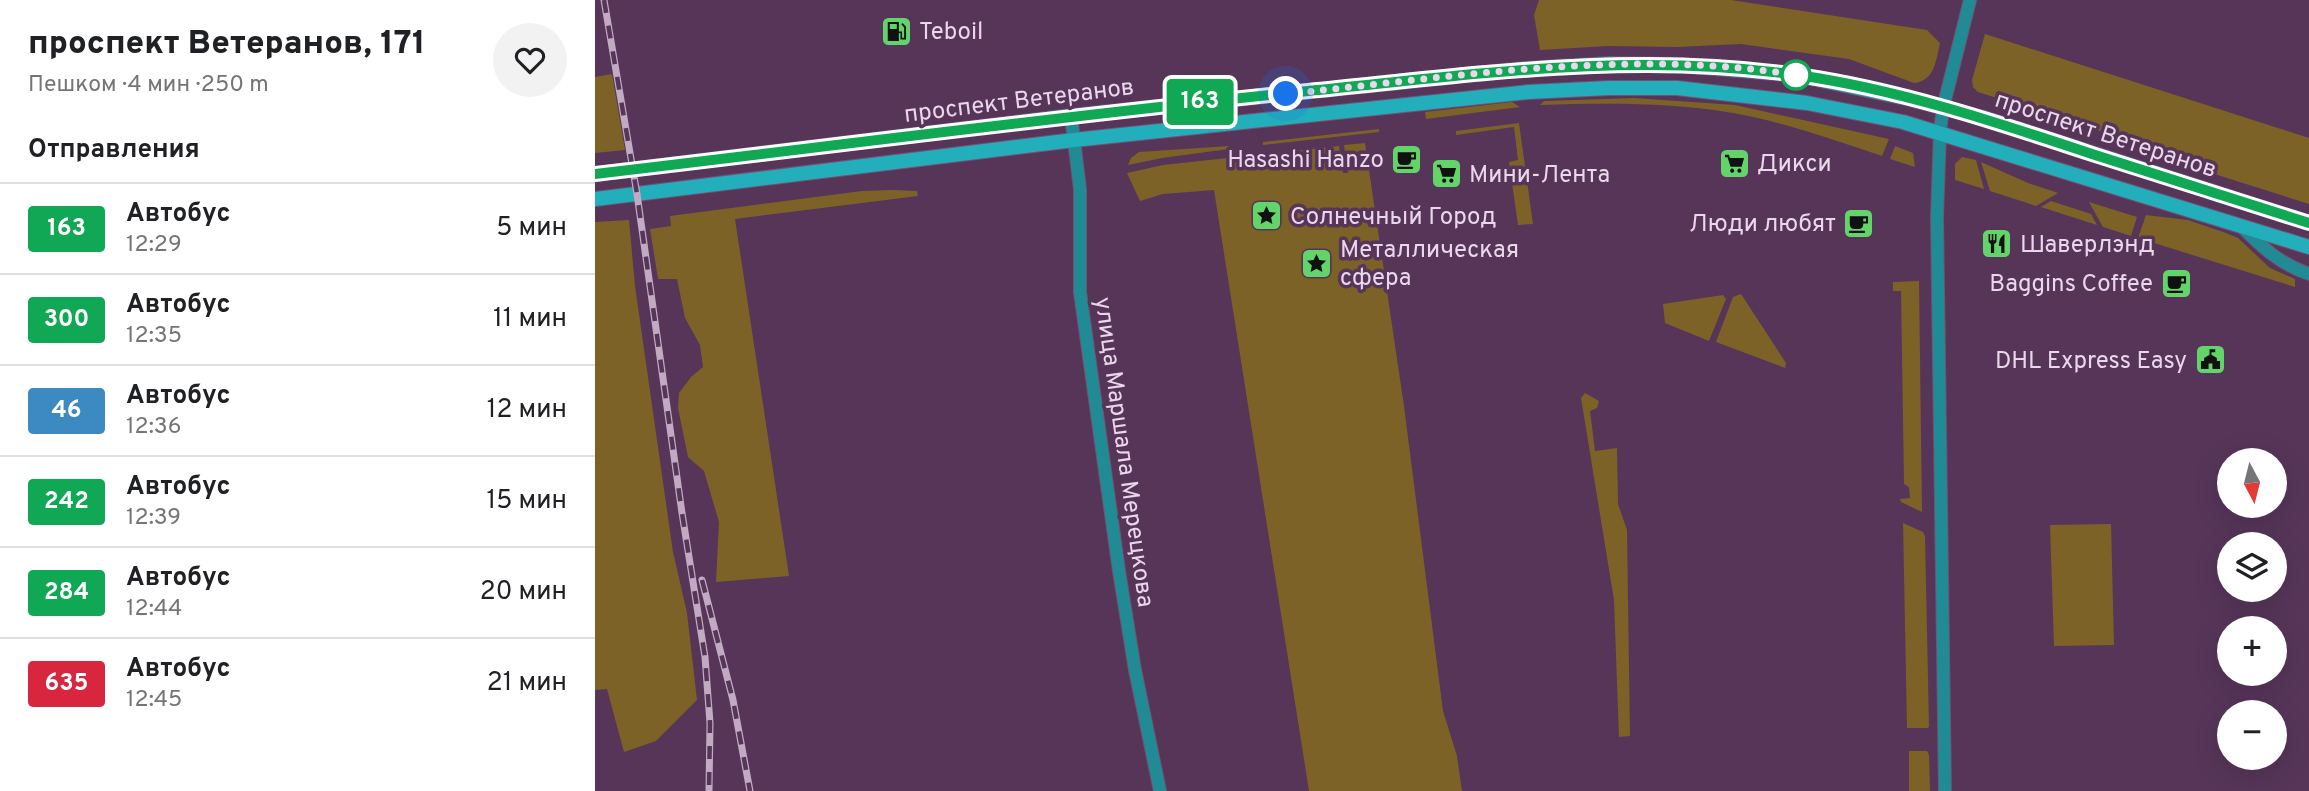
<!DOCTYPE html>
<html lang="ru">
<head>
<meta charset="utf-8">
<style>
  body { margin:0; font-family:Overpass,sans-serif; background:#f2f2f2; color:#202124; height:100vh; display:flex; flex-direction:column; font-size:26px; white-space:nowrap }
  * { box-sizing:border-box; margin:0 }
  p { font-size:23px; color:#757577 }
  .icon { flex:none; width:38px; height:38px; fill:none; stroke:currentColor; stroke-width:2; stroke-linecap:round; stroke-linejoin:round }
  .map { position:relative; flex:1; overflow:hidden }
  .side { display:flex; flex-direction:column; background:#fff; width:595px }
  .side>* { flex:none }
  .badge { padding:0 14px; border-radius:5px; font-size:24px; line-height:46px }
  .needle { width:46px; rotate:173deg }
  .controls { position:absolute; left:1622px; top:448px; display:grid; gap:14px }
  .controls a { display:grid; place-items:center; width:70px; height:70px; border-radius:50%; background:#fff; box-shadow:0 7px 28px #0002; font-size:35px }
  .you { position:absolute; width:35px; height:35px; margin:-18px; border:5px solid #fff; border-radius:50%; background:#1a73e8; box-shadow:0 0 0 10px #1a73e833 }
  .map>.badge { position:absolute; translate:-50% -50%; box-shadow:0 0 0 4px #fff }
  h2 { padding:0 28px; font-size:26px; line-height:63px }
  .round { display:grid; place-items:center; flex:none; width:74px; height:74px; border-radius:37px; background:#f2f2f2 }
  .headline { display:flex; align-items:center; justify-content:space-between; height:119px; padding:0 28px }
  h1 { font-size:33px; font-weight:800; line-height:52px }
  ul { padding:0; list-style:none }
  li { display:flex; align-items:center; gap:21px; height:91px; padding:0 28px; border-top:2px solid #e0e0e0 }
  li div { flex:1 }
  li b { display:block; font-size:26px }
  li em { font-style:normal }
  li .badge { min-width:77px; font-weight:700; text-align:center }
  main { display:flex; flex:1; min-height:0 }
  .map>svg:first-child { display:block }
  .green { fill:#7c6227 }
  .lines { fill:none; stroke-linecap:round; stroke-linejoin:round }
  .street-casing { stroke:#715273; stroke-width:14 }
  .secondary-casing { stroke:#715273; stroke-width:16 }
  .street { stroke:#208b95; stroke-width:12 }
  .secondary { stroke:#22aebb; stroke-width:14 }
  .rail-casing { stroke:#c2aac3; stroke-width:7 }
  .rail { stroke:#563559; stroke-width:4.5; stroke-dasharray:13; stroke-linecap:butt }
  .line-casing { stroke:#fff; stroke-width:16 }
  .line { stroke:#10a855; stroke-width:10 }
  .walk { stroke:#ebd7ec; stroke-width:7; stroke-dasharray:0 12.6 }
  .stop-dot { fill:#fff; stroke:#10a855; stroke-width:3.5 }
  .labels { text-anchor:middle; stroke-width:7; stroke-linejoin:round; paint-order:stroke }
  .poi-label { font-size:24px; fill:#ebd7ec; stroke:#563559; text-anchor:start }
  .street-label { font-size:24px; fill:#ebd7ec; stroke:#563559 }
</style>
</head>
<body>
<main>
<section class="side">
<div class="headline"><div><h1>проспект Ветеранов, 171</h1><p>Пешком · 4 мин · 250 m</p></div><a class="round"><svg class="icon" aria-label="heart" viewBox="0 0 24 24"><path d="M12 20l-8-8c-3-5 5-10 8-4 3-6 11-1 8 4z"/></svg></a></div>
<h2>Отправления</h2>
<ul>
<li><span class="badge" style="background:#10a855;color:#fff">163</span><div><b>Автобус</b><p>12:29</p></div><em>5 мин</em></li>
<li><span class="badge" style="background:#10a855;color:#fff">300</span><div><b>Автобус</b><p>12:35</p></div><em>11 мин</em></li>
<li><span class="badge" style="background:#3d8ac2;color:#fff">46</span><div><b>Автобус</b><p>12:36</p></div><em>12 мин</em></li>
<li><span class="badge" style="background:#10a855;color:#fff">242</span><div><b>Автобус</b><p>12:39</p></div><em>15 мин</em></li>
<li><span class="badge" style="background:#10a855;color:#fff">284</span><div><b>Автобус</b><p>12:44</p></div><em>20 мин</em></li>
<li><span class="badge" style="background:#d7263d;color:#fff">635</span><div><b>Автобус</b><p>12:45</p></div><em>21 мин</em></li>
</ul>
</section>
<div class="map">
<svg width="1714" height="791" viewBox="0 0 1714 791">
  <rect width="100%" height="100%" fill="#563559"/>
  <g class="green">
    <path d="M944,0H1136L1332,30L1345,43C1341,60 1340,81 1319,83L1254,59L1146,44L1082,47L1013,46L945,50L939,15Z"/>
    <polygon points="1390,34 1714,138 1714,204 1572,159 1510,133 1383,92 1378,87 1377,80"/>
    <polygon points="17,74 30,150 0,153 0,77"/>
    <path d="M1039,98L1140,105L1294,139L1287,156C1238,140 1189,122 1138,113C1074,102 1010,103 945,105L949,101Z"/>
    <polygon points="917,102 925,107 831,119 830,112"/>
    <polygon points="924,123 938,224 923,225 914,162 923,160 919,127 861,135 861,131"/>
    <polygon points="784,129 784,132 668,145 668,142"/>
    <polygon points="770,143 809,406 848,711 862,756 867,791 714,791 619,190 568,194 545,201 532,173 568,165 744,146 748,173 753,173 749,145"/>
    <polygon points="634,146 634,149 567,158 533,165 536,158 544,152"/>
    <polygon points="1300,146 1318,153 1320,167 1295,159"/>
    <polygon points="1367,157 1381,160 1389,189 1360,180 1360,164"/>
    <polygon points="1386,162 1433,183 1463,193 1441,206 1395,191"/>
    <polygon points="298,190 322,191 323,196 140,219 194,576 121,582 124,522 109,471 93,457 83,408 84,393 96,377 108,367 105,345 90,318 82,279 63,279 55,229 76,226 75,216 267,191"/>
    <polygon points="1456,201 1496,214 1502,225 1446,207"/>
    <polygon points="1494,202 1542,217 1536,236 1508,227"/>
    <polygon points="1551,215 1593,220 1631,233 1643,238 1675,268 1700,279 1700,287 1543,238"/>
    <polygon points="34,220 40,286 78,552 92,613 102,700 61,741 29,752 12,689 0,690 0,222"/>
    <polygon points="1324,281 1327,512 1306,502 1305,499 1315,498 1314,487 1309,484 1306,291 1298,291 1298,282"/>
    <polygon points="1146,294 1191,363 1190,368 1121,342 1138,297"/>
    <polygon points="1128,295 1131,299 1114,341 1070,323 1068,304"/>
    <polygon points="990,393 1004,401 1002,408 995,411 1000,451 1022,448 1023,504 1032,530 1035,736 1024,737 1019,600 986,398"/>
    <polygon points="1308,523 1328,532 1330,536 1334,727 1332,728 1312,728"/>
    <polygon points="1516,524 1519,645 1459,646 1455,525"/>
    <polygon points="1314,751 1332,751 1334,755 1335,791 1314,791"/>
  </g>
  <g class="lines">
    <defs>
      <g id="street">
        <polyline points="476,116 485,189 485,292 524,571 540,670 565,791"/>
        <path d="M1646,226C1668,248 1685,264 1714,274"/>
        <polyline points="1350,791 1342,217 1345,131 1348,108 1375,0"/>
      </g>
      <g id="secondary">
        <polyline points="0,174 476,116 930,69 1014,64 1083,65 1202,75 1315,99 1392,119 1714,223"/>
        <polyline points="0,199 479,140 933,92 1014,88 1082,88 1212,103 1308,122 1714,247"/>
      </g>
    </defs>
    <use href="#street" class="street-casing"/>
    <use href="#secondary" class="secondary-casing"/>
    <use href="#street" class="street"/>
    <use href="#secondary" class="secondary"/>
    <defs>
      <g id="rail">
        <polyline points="9,0 42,194 87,513 110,657 115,723 114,791"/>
        <polyline points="107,580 138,700 155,791"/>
      </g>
    </defs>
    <use href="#rail" class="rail-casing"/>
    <use href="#rail" class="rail"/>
  </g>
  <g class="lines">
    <defs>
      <path id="line" d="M0,174C238,146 475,115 713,91C876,75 1038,51 1202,75C1302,89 1401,122 1497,154C1569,177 1642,200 1714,223"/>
    </defs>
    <use href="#line" class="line-casing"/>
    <use href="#line" class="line"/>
    <path class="walk" d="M691,94C859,77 1035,48 1201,75"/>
  </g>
  <defs>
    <symbol id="fuel-square" viewBox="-11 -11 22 22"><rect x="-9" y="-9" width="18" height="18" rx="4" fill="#63d469" stroke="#563559"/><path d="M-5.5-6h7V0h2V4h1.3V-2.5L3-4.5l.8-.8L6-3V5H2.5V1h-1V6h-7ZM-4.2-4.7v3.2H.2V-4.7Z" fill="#111"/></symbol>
    <symbol id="cafe-square" viewBox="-11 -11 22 22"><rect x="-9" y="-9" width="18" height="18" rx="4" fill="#63d469" stroke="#563559"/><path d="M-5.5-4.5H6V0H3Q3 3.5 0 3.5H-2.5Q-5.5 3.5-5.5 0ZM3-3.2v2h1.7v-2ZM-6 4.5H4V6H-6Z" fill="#111"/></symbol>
    <symbol id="supermarket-square" viewBox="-11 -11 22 22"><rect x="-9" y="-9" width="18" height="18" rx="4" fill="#63d469" stroke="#563559"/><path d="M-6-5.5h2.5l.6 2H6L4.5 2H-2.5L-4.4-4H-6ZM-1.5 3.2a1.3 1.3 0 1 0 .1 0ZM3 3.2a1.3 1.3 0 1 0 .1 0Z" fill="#111"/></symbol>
    <symbol id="sight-square" viewBox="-11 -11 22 22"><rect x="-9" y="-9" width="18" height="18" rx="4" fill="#63d469" stroke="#563559"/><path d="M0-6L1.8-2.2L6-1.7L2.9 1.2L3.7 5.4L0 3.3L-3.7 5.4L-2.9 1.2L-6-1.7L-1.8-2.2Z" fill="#111"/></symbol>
    <symbol id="restaurant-square" viewBox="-11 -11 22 22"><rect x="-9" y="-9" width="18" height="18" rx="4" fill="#63d469" stroke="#563559"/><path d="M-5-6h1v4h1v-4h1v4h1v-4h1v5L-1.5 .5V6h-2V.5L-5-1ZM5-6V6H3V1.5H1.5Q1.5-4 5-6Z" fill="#111"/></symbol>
    <symbol id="civic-square" viewBox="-11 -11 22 22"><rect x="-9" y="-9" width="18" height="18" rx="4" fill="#63d469" stroke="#563559"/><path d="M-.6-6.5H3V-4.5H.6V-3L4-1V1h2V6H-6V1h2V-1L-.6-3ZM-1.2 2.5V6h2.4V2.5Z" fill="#111"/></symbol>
  </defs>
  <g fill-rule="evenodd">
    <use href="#fuel-square" x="284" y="14" width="35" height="35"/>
    <use href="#cafe-square" x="794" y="142" width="35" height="35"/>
    <use href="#supermarket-square" x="1122" y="146" width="35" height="35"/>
    <use href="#supermarket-square" x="834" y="156" width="35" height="35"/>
    <use href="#sight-square" x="654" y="198" width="35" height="35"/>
    <use href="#cafe-square" x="1246" y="206" width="35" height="35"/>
    <use href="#restaurant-square" x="1384" y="226" width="35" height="35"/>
    <use href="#sight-square" x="704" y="246" width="35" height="35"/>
    <use href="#cafe-square" x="1564" y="266" width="35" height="35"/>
    <use href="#civic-square" x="1598" y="342" width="35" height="35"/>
  </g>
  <circle class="stop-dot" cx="1201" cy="75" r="14"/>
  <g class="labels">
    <g class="poi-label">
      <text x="324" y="39">Teboil</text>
      <text x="789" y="167" text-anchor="end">Hasashi Hanzo</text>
      <text x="1162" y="171">Дикси</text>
      <text x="874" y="182">Мини-Лента</text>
      <text x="695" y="224">Солнечный Город</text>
      <text x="1241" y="231" text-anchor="end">Люди любят</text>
      <text x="1425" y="252">Шаверлэнд</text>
      <text x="745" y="257">Металлическая<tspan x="745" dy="28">сфера</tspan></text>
      <text x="1558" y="291" text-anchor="end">Baggins Coffee</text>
      <text x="1592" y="368" text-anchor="end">DHL Express Easy</text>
    </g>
    <g class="street-label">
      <text transform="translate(424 100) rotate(-7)" y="8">проспект Ветеранов</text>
      <text transform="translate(1511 134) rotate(18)" y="8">проспект Ветеранов</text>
      <text transform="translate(530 452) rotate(82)" y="8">улица Маршала Мерецкова</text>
    </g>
  </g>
</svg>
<div class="controls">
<a><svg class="needle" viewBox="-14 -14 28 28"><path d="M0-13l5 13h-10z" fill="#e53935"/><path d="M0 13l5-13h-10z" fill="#757577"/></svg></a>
<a><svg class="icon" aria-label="layers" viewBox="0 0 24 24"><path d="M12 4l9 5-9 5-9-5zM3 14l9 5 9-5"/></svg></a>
<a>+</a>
<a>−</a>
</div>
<div class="you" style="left:691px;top:94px"></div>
<b class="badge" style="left:605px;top:102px;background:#10a855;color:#fff">163</b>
</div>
</main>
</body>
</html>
